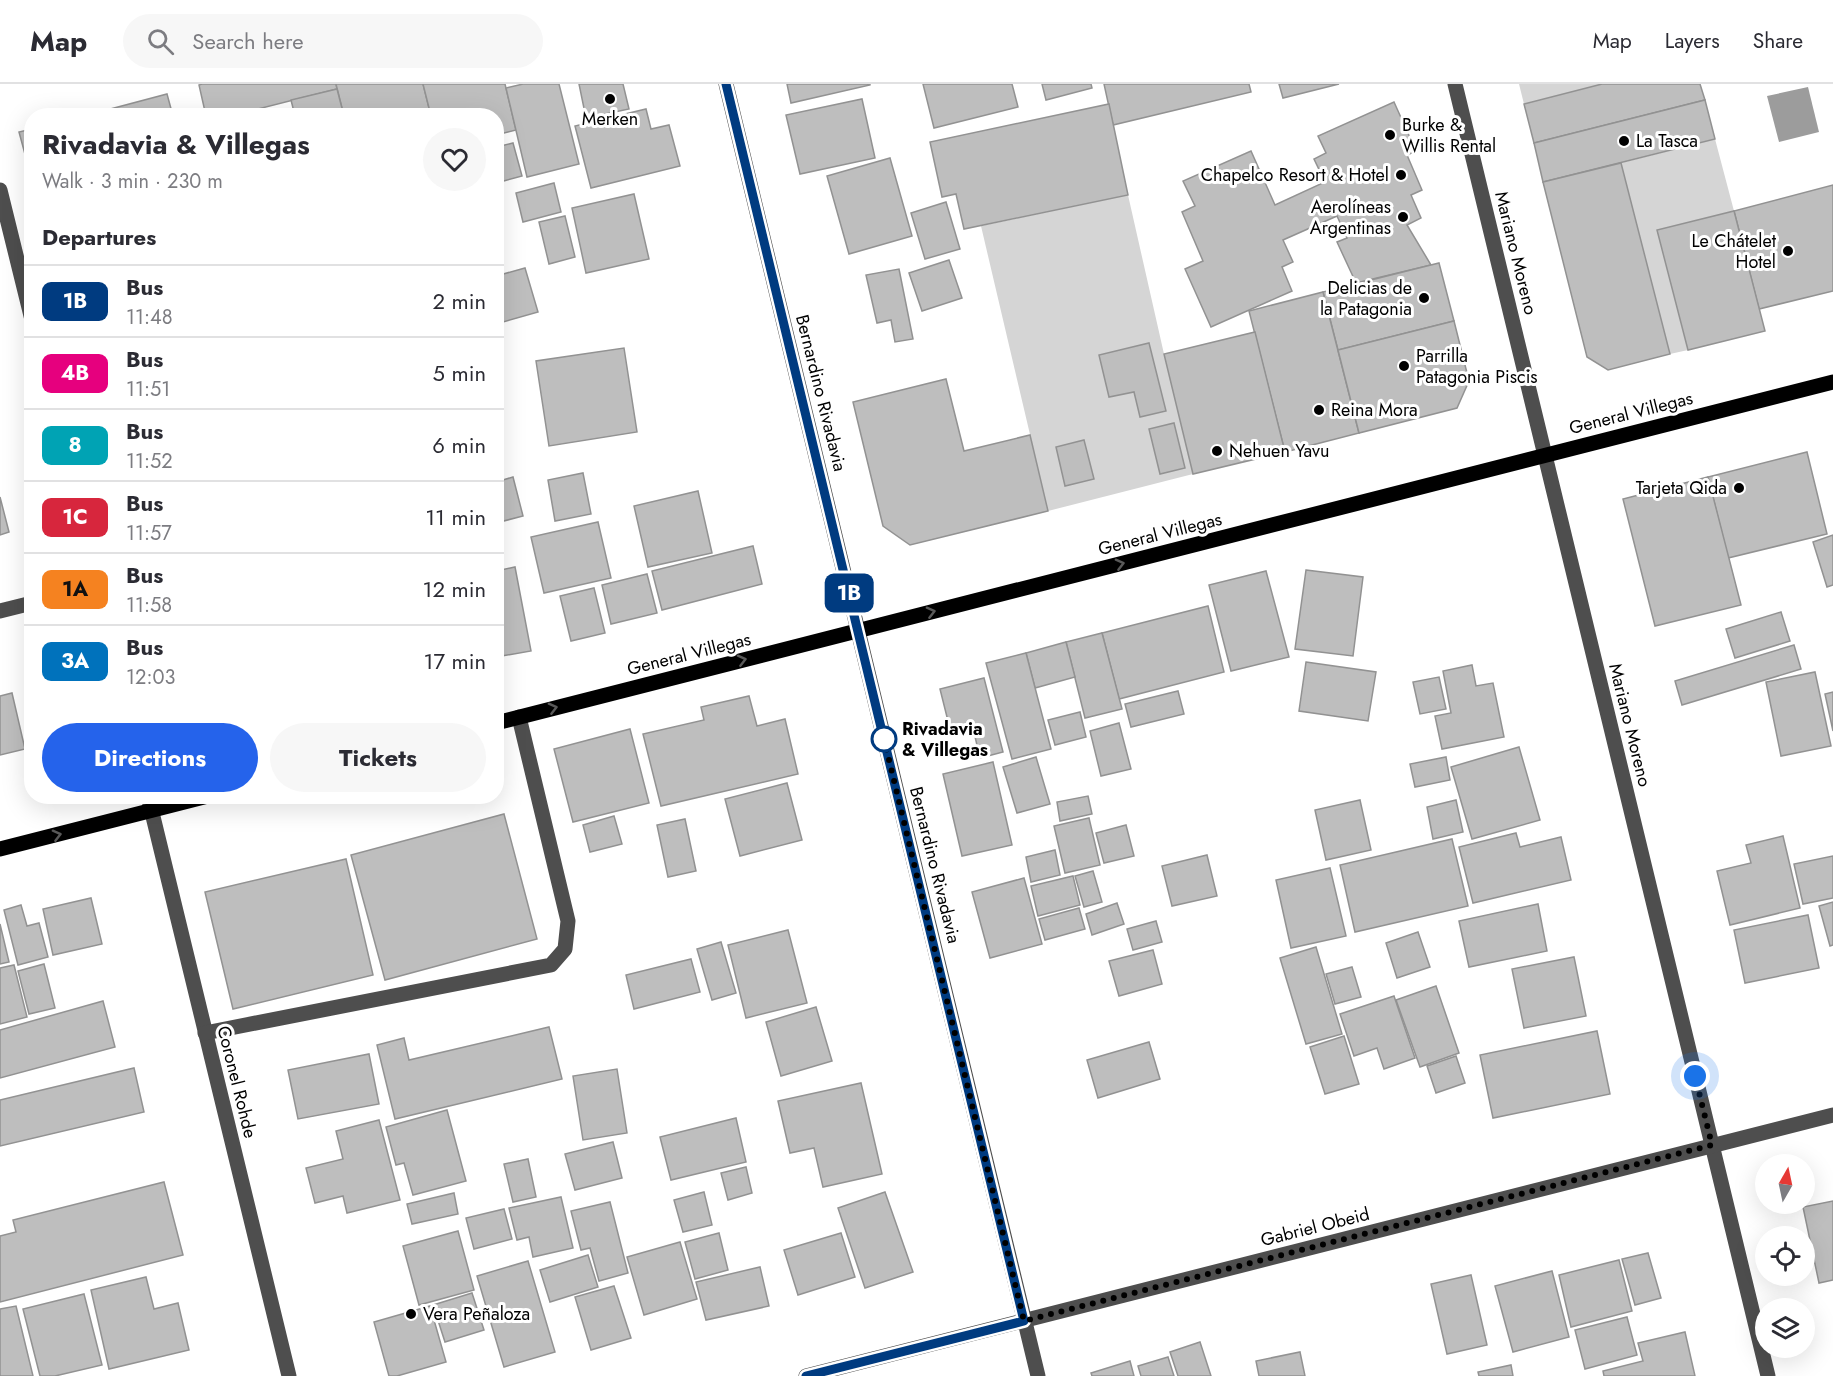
<!DOCTYPE html>
<html lang="en">
<head>
<meta charset="utf-8">
<style>
  body { margin:0; font-family:Jost,sans-serif; background:#f7f7f7; color:#2b2b33; height:100vh; display:flex; flex-direction:column; font-size:22px; white-space:nowrap }
  * { box-sizing:border-box; margin:0 }
  p { font-size:20px; color:#7c7c81 }
  .icon { flex:none; width:33px; height:33px; fill:none; stroke:currentColor; stroke-width:2; stroke-linecap:round; stroke-linejoin:round }
  .map { position:relative; flex:1; overflow:hidden }
  .drawer { position:absolute; left:24px; top:24px; width:480px; height:696px; display:flex; flex-direction:column; background:#fff; border-radius:24px; box-shadow:0 6px 24px #0002 }
  .drawer>* { flex:none }
  .badge { padding:0 12px; border-radius:9px; font-size:21px; line-height:39px }
  .needle { width:39px; rotate:9deg }
  .buttons { position:absolute; left:1755px; top:1070px; display:grid; gap:12px }
  .buttons a { display:grid; place-items:center; width:60px; height:60px; border-radius:50%; background:#fff; box-shadow:0 6px 24px #0002; font-size:30px }
  .you { position:absolute; width:30px; height:30px; margin:-15px; border:4px solid #fff; border-radius:50%; background:#1a73e8; box-shadow:0 0 0 9px #1a73e833 }
  .map>.badge { position:absolute; translate:-50% -50%; box-shadow:0 0 0 3px #fff }
  h2 { padding:0 18px; font-size:22px; line-height:54px }
  .round { display:grid; place-items:center; flex:none; width:63px; height:63px; border-radius:32px; background:#f7f7f7 }
  .summary { display:flex; align-items:center; justify-content:space-between; height:102px; padding:0 18px }
  h1 { font-size:28px; font-weight:700; line-height:45px }
  .button { display:flex; gap:12px; margin-top:auto; padding:12px 18px }
  .button a { flex:1; height:69px; border-radius:36px; background:#2563eb; color:#fff; font-size:24px; font-weight:700; line-height:69px; text-align:center }
  .button a+a { background:#f7f7f7; color:#2b2b33 }
  ul { padding:0; list-style:none }
  li { display:flex; align-items:center; gap:18px; height:72px; padding:0 18px; border-top:2px solid #e1e1e2 }
  li div { flex:1 }
  li b { display:block; font-size:22px }
  li em { font-style:normal }
  li .badge { min-width:66px; font-weight:700; text-align:center }
  header { display:flex; align-items:center; gap:36px; box-sizing:border-box; height:84px; padding:0 30px; background:#fff; border-bottom:2px solid #e1e1e2 }
  header strong { font-size:28px }
  nav { display:flex; gap:33px; margin-inline-start:auto; font-size:21px }
  .search { width:420px; height:54px; background:#f7f7f7; display:flex; align-items:center; gap:15px; box-sizing:border-box; padding:0 21px; border-radius:33px; color:#7c7c81; font-size:22px }
  .map>svg:first-child { display:block }
  .green { fill:#d5d5d5 }
  .water { fill:#9c9c9c }
  .building { fill:#bebebe; stroke:#929292; stroke-width:1.5 }
  .lines { fill:none; stroke-linecap:round; stroke-linejoin:round }
  .minor { stroke:#4e4e4e; stroke-width:15 }
  .major { stroke:#000; stroke-width:15 }
  .oneway { stroke:#595959 }
  .line-casing { stroke:#fff; stroke-width:14 }
  .line { stroke:#003b80; stroke-width:9 }
  .walk { stroke:#000; stroke-width:6; stroke-dasharray:0 10.8 }
  .poi-dot { fill:#000; stroke:#fff; stroke-width:2 }
  .stop-dot { fill:#fff; stroke:#003b80; stroke-width:3 }
  .labels { text-anchor:middle; stroke-width:6; stroke-linejoin:round; paint-order:stroke }
  .poi-label { font-size:18px; fill:#000; stroke:#fff; text-anchor:start }
  .street-label { font-size:18px; fill:#000; stroke:#fff }
  .stop-label { font-size:18px; font-weight:bold; fill:#000; stroke:#fff; text-anchor:start }
</style>
</head>
<body>
<header>
<strong>Map</strong>
<div class="search"><svg class="icon" aria-label="search" viewBox="0 0 24 24"><circle cx="10" cy="10" r="6"/><path d="M15 15l6 6"/></svg>Search here</div>
<nav><a>Map</a><a>Layers</a><a>Share</a></nav>
</header>
<div class="map">
<svg width="1833" height="1292" viewBox="0 0 1833 1292">
  <rect width="100%" height="100%" fill="#fff"/>
  <g class="green">
    <polygon points="1519,0 1602,0 1524,20"/>
    <polygon points="1715,55 1734,127 1658,147 1688,266 1670,270 1621,79"/>
    <polygon points="1128,111 1164,270 1193,390 1048,427 981,142"/>
  </g>
  <polygon class="water" points="1808,3 1819,48 1779,58 1767,12"/>
  <g class="building">
    <polygon points="202,0 336,0 337,5 230,32 206,32 199,1"/>
    <polygon points="336,0 423,0 431,32 344,32"/>
    <polygon points="423,0 505,0 516,46 496,51 496,32 431,32"/>
    <polygon points="523,0 559,0 579,80 527,93 506,4"/>
    <polygon points="579,0 623,0 629,25 586,34"/>
    <polygon points="787,0 870,0 870,1 791,19"/>
    <polygon points="923,0 1012,0 1018,23 934,44"/>
    <polygon points="1042,0 1091,0 1092,4 1046,16"/>
    <polygon points="1104,0 1249,0 1251,8 1113,41"/>
    <polygon points="1279,0 1339,0 1283,14"/>
    <polygon points="1602,0 1700,0 1705,16 1534,59 1524,20"/>
    <polygon points="337,5 344,32 295,32 291,16"/>
    <polygon points="167,10 173,32 84,32"/>
    <polygon points="862,15 875,74 800,90 786,31"/>
    <polygon points="1705,16 1715,55 1543,98 1534,59"/>
    <polygon points="1394,18 1416,67 1407,71 1422,106 1411,111 1421,134 1407,141 1431,181 1356,199 1337,158 1347,154 1337,132 1283,156 1293,178 1282,183 1292,207 1211,243 1185,185 1203,177 1182,128 1195,122 1183,97 1251,67 1275,121 1325,98 1314,75 1326,69 1318,52"/>
    <polygon points="1109,20 1128,111 964,145 956,110 942,113 930,58"/>
    <polygon points="646,25 651,45 669,41 680,82 591,104 575,42"/>
    <polygon points="248,27 249,32 230,32"/>
    <polygon points="32,45 32,96 19,48"/>
    <polygon points="513,59 522,92 500,98 496,86 496,63"/>
    <polygon points="890,74 912,152 849,170 827,92"/>
    <polygon points="1621,79 1670,270 1608,286 1587,273 1543,98"/>
    <polygon points="554,99 561,128 523,138 516,109"/>
    <polygon points="1833,101 1833,207 1759,225 1734,127"/>
    <polygon points="634,110 649,175 586,189 572,124"/>
    <polygon points="946,118 960,165 925,175 911,129"/>
    <polygon points="1734,127 1765,247 1688,266 1657,146"/>
    <polygon points="565,132 575,173 549,180 539,138"/>
    <polygon points="949,176 962,214 922,227 909,189"/>
    <polygon points="1439,179 1454,237 1338,266 1323,208"/>
    <polygon points="525,184 538,228 496,240 496,192"/>
    <polygon points="899,185 913,255 895,258 891,236 877,239 866,191"/>
    <polygon points="1323,208 1359,349 1285,368 1249,227"/>
    <polygon points="1454,237 1469,297 1457,324 1359,349 1338,266"/>
    <polygon points="1255,248 1285,368 1193,390 1164,270"/>
    <polygon points="1149,259 1166,327 1140,333 1134,308 1109,313 1099,271"/>
    <polygon points="624,264 637,348 549,362 536,277"/>
    <polygon points="946,295 964,367 1030,351 1048,427 910,461 883,442 853,318"/>
    <polygon points="1174,339 1185,384 1160,390 1149,345"/>
    <polygon points="1084,356 1094,395 1065,402 1056,363"/>
    <polygon points="1807,368 1827,450 1728,474 1708,393"/>
    <polygon points="583,389 591,430 555,437 548,396"/>
    <polygon points="513,393 523,432 496,439 496,398"/>
    <polygon points="1708,393 1741,521 1655,542 1623,415"/>
    <polygon points="698,407 712,469 648,483 634,422"/>
    <polygon points="0,413 9,448 0,451"/>
    <polygon points="598,438 611,494 544,509 531,453"/>
    <polygon points="1833,451 1833,501 1827,503 1813,458"/>
    <polygon points="753,462 762,500 662,526 652,487"/>
    <polygon points="515,483 531,567 496,573 496,487"/>
    <polygon points="1306,486 1363,493 1353,572 1295,565"/>
    <polygon points="1266,487 1289,573 1231,587 1209,501"/>
    <polygon points="647,490 657,529 611,540 602,501"/>
    <polygon points="594,504 605,549 571,557 560,512"/>
    <polygon points="1208,522 1224,588 1119,615 1102,549"/>
    <polygon points="1781,528 1790,557 1735,574 1726,545"/>
    <polygon points="1102,549 1122,625 1085,634 1066,558"/>
    <polygon points="1066,558 1075,593 1035,604 1026,569"/>
    <polygon points="1794,561 1801,585 1682,621 1675,597"/>
    <polygon points="1026,569 1051,665 1012,675 986,579"/>
    <polygon points="1306,578 1376,588 1368,637 1299,627"/>
    <polygon points="1472,581 1476,602 1493,599 1504,653 1442,665 1435,632 1451,629 1443,587"/>
    <polygon points="1815,588 1831,662 1781,672 1766,598"/>
    <polygon points="1439,593 1446,625 1420,630 1413,598"/>
    <polygon points="984,594 1003,668 980,674 973,644 951,649 940,605"/>
    <polygon points="1178,607 1184,630 1131,643 1125,620"/>
    <polygon points="1833,608 1833,647 1825,610"/>
    <polygon points="12,609 25,665 0,671 0,612"/>
    <polygon points="749,612 757,642 785,635 798,690 661,722 643,650 704,636 701,623"/>
    <polygon points="1080,628 1086,653 1055,661 1048,636"/>
    <polygon points="1119,639 1131,685 1101,692 1090,647"/>
    <polygon points="630,645 649,719 573,738 554,665"/>
    <polygon points="1519,663 1540,736 1472,755 1451,683"/>
    <polygon points="1036,673 1050,720 1017,729 1003,683"/>
    <polygon points="1446,673 1450,696 1415,703 1410,680"/>
    <polygon points="993,678 1012,761 962,772 943,690"/>
    <polygon points="787,699 802,756 740,772 725,715"/>
    <polygon points="1088,712 1092,730 1060,737 1057,718"/>
    <polygon points="1360,716 1371,766 1326,776 1315,726"/>
    <polygon points="1456,716 1463,748 1433,755 1427,723"/>
    <polygon points="504,730 537,855 385,896 351,771"/>
    <polygon points="614,732 622,760 590,768 583,741"/>
    <polygon points="1089,734 1100,781 1065,789 1054,742"/>
    <polygon points="685,735 696,787 668,793 657,741"/>
    <polygon points="1126,741 1134,772 1104,779 1096,749"/>
    <polygon points="1516,749 1520,763 1561,753 1571,796 1473,819 1459,763"/>
    <polygon points="1783,752 1800,824 1730,841 1717,787 1751,779 1746,761"/>
    <polygon points="1452,755 1468,822 1355,848 1340,781"/>
    <polygon points="1055,766 1060,791 1031,798 1026,773"/>
    <polygon points="1207,771 1217,812 1172,822 1162,782"/>
    <polygon points="1833,772 1833,814 1803,820 1794,780"/>
    <polygon points="346,775 373,891 233,925 205,808"/>
    <polygon points="1330,784 1346,852 1291,864 1276,796"/>
    <polygon points="1093,787 1102,818 1084,823 1075,792"/>
    <polygon points="1073,792 1080,821 1038,832 1031,802"/>
    <polygon points="1024,794 1042,860 990,874 972,808"/>
    <polygon points="91,814 102,860 53,871 43,825"/>
    <polygon points="1833,818 1833,861 1830,862 1819,822"/>
    <polygon points="1117,819 1124,840 1092,851 1086,830"/>
    <polygon points="1538,820 1547,867 1469,883 1459,837"/>
    <polygon points="21,821 27,842 39,839 48,873 18,881 4,826"/>
    <polygon points="1079,824 1085,845 1045,856 1039,835"/>
    <polygon points="1808,831 1819,884 1745,899 1734,846"/>
    <polygon points="1156,837 1162,858 1133,866 1127,845"/>
    <polygon points="0,840 9,878 0,880"/>
    <polygon points="788,846 807,919 746,934 728,861"/>
    <polygon points="1418,848 1430,883 1397,894 1386,859"/>
    <polygon points="721,858 736,909 712,916 697,865"/>
    <polygon points="1316,863 1342,950 1306,960 1280,874"/>
    <polygon points="1153,866 1162,900 1119,912 1109,877"/>
    <polygon points="1574,873 1586,932 1524,944 1512,885"/>
    <polygon points="691,875 700,908 634,925 626,891"/>
    <polygon points="44,880 55,924 29,930 18,887"/>
    <polygon points="14,881 27,933 0,940 0,884"/>
    <polygon points="1352,883 1361,913 1335,920 1326,890"/>
    <polygon points="1436,902 1459,969 1420,983 1396,916"/>
    <polygon points="1394,912 1415,974 1384,985 1377,964 1354,972 1340,930"/>
    <polygon points="103,917 115,963 0,994 0,946"/>
    <polygon points="816,923 832,977 781,992 766,938"/>
    <polygon points="549,943 562,995 395,1035 377,961 404,954 409,976"/>
    <polygon points="1597,947 1610,1010 1493,1034 1480,971"/>
    <polygon points="1344,952 1359,1000 1325,1010 1310,963"/>
    <polygon points="1149,958 1160,995 1098,1014 1087,976"/>
    <polygon points="369,970 379,1020 298,1035 288,986"/>
    <polygon points="1456,972 1465,999 1436,1009 1427,982"/>
    <polygon points="134,984 144,1028 0,1062 0,1016"/>
    <polygon points="617,985 627,1049 583,1056 573,992"/>
    <polygon points="861,999 882,1090 823,1103 814,1064 790,1069 778,1017"/>
    <polygon points="447,1026 466,1097 413,1111 404,1079 396,1081 386,1043"/>
    <polygon points="736,1034 746,1078 671,1096 660,1053"/>
    <polygon points="379,1036 400,1116 347,1129 343,1112 315,1119 306,1084 343,1075 336,1047"/>
    <polygon points="613,1058 622,1094 575,1106 565,1070"/>
    <polygon points="528,1075 536,1113 513,1118 504,1080"/>
    <polygon points="746,1083 752,1109 728,1116 721,1089"/>
    <polygon points="164,1098 183,1171 0,1218 0,1152 16,1148 13,1136"/>
    <polygon points="704,1108 712,1141 683,1148 674,1116"/>
    <polygon points="885,1108 913,1188 865,1204 838,1124"/>
    <polygon points="454,1109 458,1130 412,1140 407,1120"/>
    <polygon points="561,1113 573,1164 533,1173 529,1153 517,1156 509,1124"/>
    <polygon points="1833,1117 1833,1196 1819,1199 1803,1123"/>
    <polygon points="610,1118 628,1189 599,1197 590,1164 581,1166 571,1127"/>
    <polygon points="504,1125 512,1155 474,1165 466,1134"/>
    <polygon points="458,1147 474,1206 419,1221 403,1162"/>
    <polygon points="719,1149 728,1186 695,1195 685,1158"/>
    <polygon points="841,1149 855,1193 798,1211 784,1166"/>
    <polygon points="680,1158 697,1215 644,1231 627,1173"/>
    <polygon points="1648,1169 1661,1214 1635,1221 1622,1175"/>
    <polygon points="588,1171 598,1203 550,1218 540,1186"/>
    <polygon points="1619,1176 1632,1227 1571,1243 1559,1191"/>
    <polygon points="528,1177 555,1268 504,1283 477,1192"/>
    <polygon points="760,1183 769,1222 706,1236 696,1198"/>
    <polygon points="1552,1187 1569,1253 1513,1268 1495,1202"/>
    <polygon points="1471,1191 1487,1261 1447,1270 1431,1200"/>
    <polygon points="146,1193 154,1225 178,1219 189,1266 109,1285 91,1206"/>
    <polygon points="614,1202 631,1254 591,1266 575,1213"/>
    <polygon points="472,1209 484,1246 445,1258 433,1221"/>
    <polygon points="84,1210 102,1281 55,1292 40,1292 23,1225"/>
    <polygon points="16,1222 33,1292 0,1292 0,1225"/>
    <polygon points="430,1222 446,1278 397,1292 389,1292 374,1238"/>
    <polygon points="1627,1233 1637,1271 1585,1285 1575,1246"/>
    <polygon points="1685,1248 1695,1292 1604,1292 1603,1287 1643,1277 1638,1259"/>
    <polygon points="1200,1258 1211,1292 1178,1292 1170,1268"/>
    <polygon points="1300,1268 1305,1292 1259,1292 1256,1277"/>
    <polygon points="1168,1273 1174,1292 1141,1292 1138,1282"/>
    <polygon points="1130,1277 1134,1292 1092,1292 1091,1289"/>
    <polygon points="1511,1281 1513,1292 1479,1292 1478,1288"/>
  </g>
  <g class="lines">
    <g class="minor">
      <polyline points="726,0 1038,1292"/>
      <polyline points="1455,0 1768,1292"/>
      <polyline points="0,106 32,236"/>
      <polyline points="0,527 32,519"/>
      <polyline points="148,712 289,1292"/>
      <polyline points="205,949 551,881 565,865 568,837 519,633"/>
      <polyline points="806,1292 1833,1031"/>
    </g>
    <g class="major">
      <polyline points="496,639 1833,298"/>
      <polyline points="0,765 208,712"/>
    </g>
  </g>
  <defs><path id="oneway-chevron" d="M-2-3.5L2.5 0L-2 3.5" fill="none" stroke-width="1.6" stroke-linecap="round" stroke-linejoin="round" transform="scale(1.5)"/></defs>
  <g class="oneway">
    <use href="#oneway-chevron" transform="translate(1120 480) rotate(-14)"/>
    <use href="#oneway-chevron" transform="translate(931 528) rotate(-14)"/>
    <use href="#oneway-chevron" transform="translate(742 576) rotate(-14)"/>
    <use href="#oneway-chevron" transform="translate(553 624) rotate(-14)"/>
    <use href="#oneway-chevron" transform="translate(57 751) rotate(-14)"/>
  </g>
  <g class="lines">
    <defs>
      <polyline id="line" points="726,0 1024,1237 806,1292"/>
    </defs>
    <use href="#line" class="line-casing"/>
    <use href="#line" class="line"/>
    <polyline class="walk" points="884,655 1024,1237 1712,1061 1695,992"/>
  </g>
  <g class="poi-dot">
    <circle cx="610" cy="15" r="6"/>
    <circle cx="1390" cy="51" r="6"/>
    <circle cx="1624" cy="57" r="6"/>
    <circle cx="1401" cy="91" r="6"/>
    <circle cx="1403" cy="133" r="6"/>
    <circle cx="1788" cy="167" r="6"/>
    <circle cx="1424" cy="214" r="6"/>
    <circle cx="1404" cy="282" r="6"/>
    <circle cx="1319" cy="326" r="6"/>
    <circle cx="1217" cy="367" r="6"/>
    <circle cx="1739" cy="404" r="6"/>
    <circle cx="411" cy="1230" r="6"/>
  </g>
  <circle class="stop-dot" cx="884" cy="655" r="12"/>
  <g class="labels">
    <g class="poi-label">
      <text x="610" y="41" text-anchor="middle">Merken</text>
      <text x="1402" y="47">Burke &amp;<tspan x="1402" dy="21">Willis Rental</tspan></text>
      <text x="1636" y="63">La Tasca</text>
      <text x="1389" y="97" text-anchor="end">Chapelco Resort &amp; Hotel</text>
      <text x="1391" y="129" text-anchor="end">Aerolíneas<tspan x="1391" dy="21">Argentinas</tspan></text>
      <text x="1776" y="163" text-anchor="end">Le Chátelet<tspan x="1776" dy="21">Hotel</tspan></text>
      <text x="1412" y="210" text-anchor="end">Delicias de<tspan x="1412" dy="21">la Patagonia</tspan></text>
      <text x="1416" y="278">Parrilla<tspan x="1416" dy="21">Patagonia Piscis</tspan></text>
      <text x="1331" y="332">Reina Mora</text>
      <text x="1229" y="373">Nehuen Yavu</text>
      <text x="1727" y="410" text-anchor="end">Tarjeta Qida</text>
      <text x="423" y="1236">Vera Peñaloza</text>
    </g>
    <g class="street-label">
      <text transform="translate(1516 169) rotate(76)" y="6">Mariano Moreno</text>
      <text transform="translate(821 309) rotate(76)" y="6">Bernardino Rivadavia</text>
      <text transform="translate(1631 329) rotate(-14)" y="6">General Villegas</text>
      <text transform="translate(1160 450) rotate(-14)" y="6">General Villegas</text>
      <text transform="translate(689 570) rotate(-14)" y="6">General Villegas</text>
      <text transform="translate(1630 641) rotate(76)" y="6">Mariano Moreno</text>
      <text transform="translate(935 781) rotate(76)" y="6">Bernardino Rivadavia</text>
      <text transform="translate(237 998) rotate(76)" y="6">Coronel Rohde</text>
      <text transform="translate(1315 1143) rotate(-14)" y="6">Gabriel Obeid</text>
    </g>
    <g class="stop-label">
      <text x="902" y="651">Rivadavia<tspan x="902" dy="21">&amp; Villegas</tspan></text>
    </g>
  </g>
</svg>
<div class="buttons">
<a><svg class="needle" viewBox="-14 -14 28 28"><path d="M0-13l5 13h-10z" fill="#e53935"/><path d="M0 13l5-13h-10z" fill="#7c7c81"/></svg></a>
<a><svg class="icon" aria-label="locate" viewBox="0 0 24 24"><circle cx="12" cy="12" r="6"/><path d="M12 2v4M12 18v4M2 12h4M18 12h4"/></svg></a>
<a><svg class="icon" aria-label="layers" viewBox="0 0 24 24"><path d="M12 4l9 5-9 5-9-5zM3 14l9 5 9-5"/></svg></a>
</div>
<div class="you" style="left:1695px;top:992px"></div>
<b class="badge" style="left:849px;top:509px;background:#003b80;color:#fff">1B</b>
<section class="drawer">
<div class="summary"><div><h1>Rivadavia &amp; Villegas</h1><p>Walk · 3 min · 230 m</p></div><a class="round"><svg class="icon" aria-label="heart" viewBox="0 0 24 24"><path d="M12 20l-8-8c-3-5 5-10 8-4 3-6 11-1 8 4z"/></svg></a></div>
<h2>Departures</h2>
<ul>
<li><span class="badge" style="background:#003b80;color:#fff">1B</span><div><b>Bus</b><p>11:48</p></div><em>2 min</em></li>
<li><span class="badge" style="background:#e6007e;color:#fff">4B</span><div><b>Bus</b><p>11:51</p></div><em>5 min</em></li>
<li><span class="badge" style="background:#00a3b4;color:#fff">8</span><div><b>Bus</b><p>11:52</p></div><em>6 min</em></li>
<li><span class="badge" style="background:#d7263d;color:#fff">1C</span><div><b>Bus</b><p>11:57</p></div><em>11 min</em></li>
<li><span class="badge" style="background:#f58220;color:#111">1A</span><div><b>Bus</b><p>11:58</p></div><em>12 min</em></li>
<li><span class="badge" style="background:#0072bc;color:#fff">3A</span><div><b>Bus</b><p>12:03</p></div><em>17 min</em></li>
</ul>
<div class="button"><a>Directions</a><a>Tickets</a></div>
</section>
</div>
</body>
</html>
